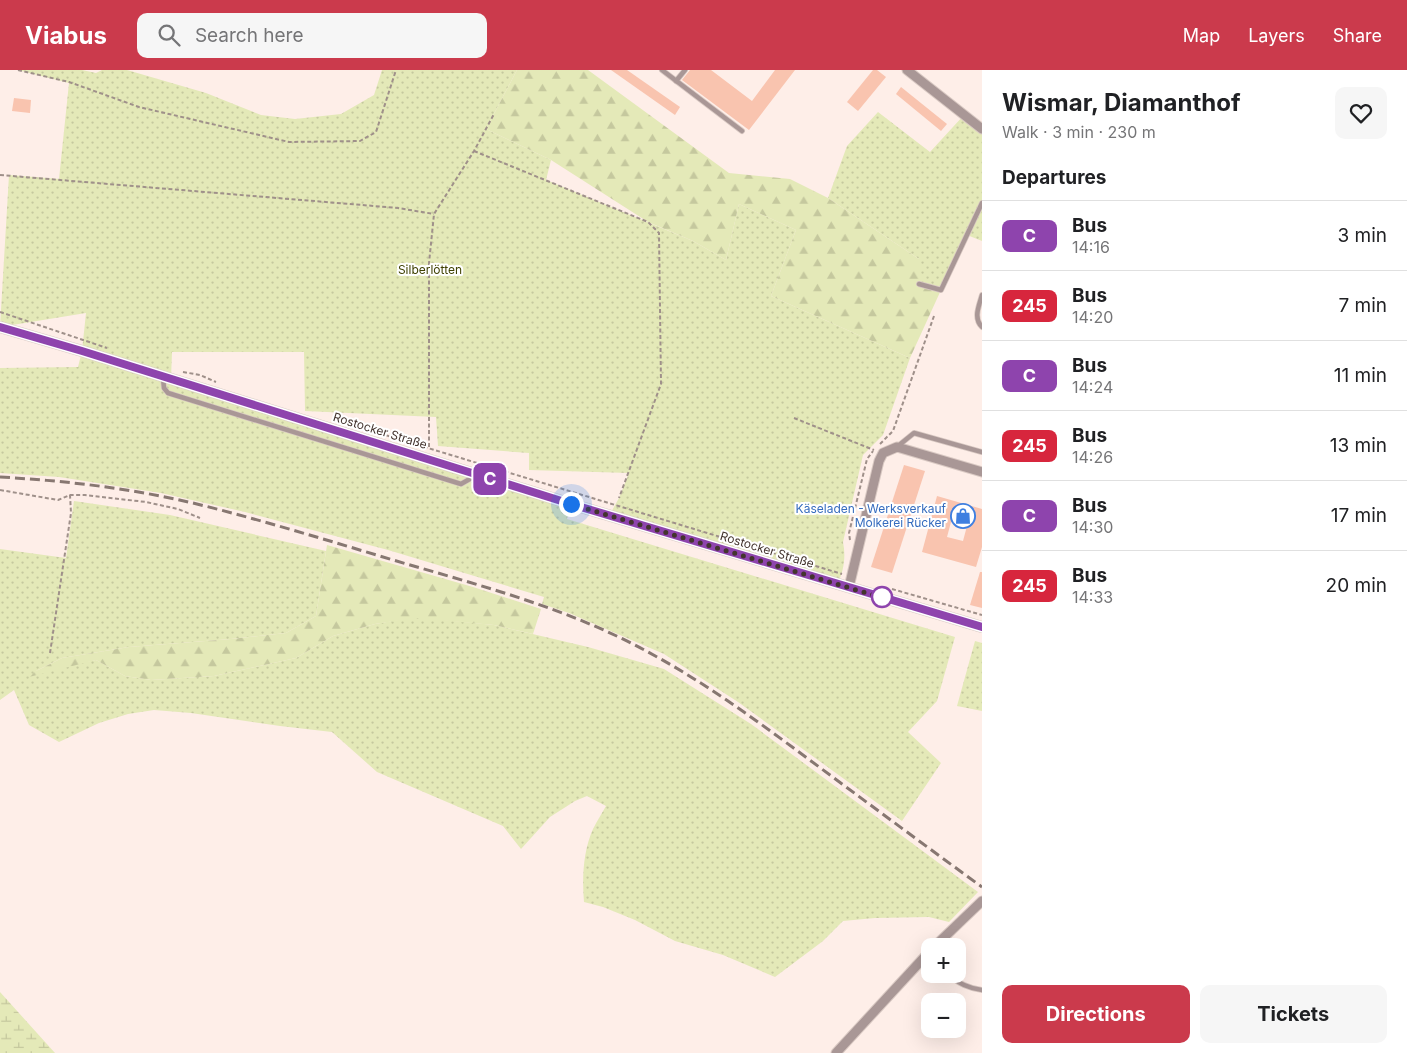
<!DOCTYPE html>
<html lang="en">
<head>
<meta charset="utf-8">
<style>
  body { margin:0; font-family:Inter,sans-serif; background:#f6f6f6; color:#202124; height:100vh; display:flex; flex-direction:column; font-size:19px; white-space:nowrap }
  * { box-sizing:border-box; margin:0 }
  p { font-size:16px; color:#757577 }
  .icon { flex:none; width:28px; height:28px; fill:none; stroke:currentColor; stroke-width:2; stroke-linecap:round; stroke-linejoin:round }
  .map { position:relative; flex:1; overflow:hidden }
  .panel { display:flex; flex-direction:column; background:#fff; width:425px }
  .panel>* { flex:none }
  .badge { padding:0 10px; border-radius:8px; font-size:18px; line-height:32px }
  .controls { position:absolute; left:921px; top:868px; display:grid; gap:10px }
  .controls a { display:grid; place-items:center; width:45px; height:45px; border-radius:10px; background:#fff; box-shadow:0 5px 20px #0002; font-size:25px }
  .you { position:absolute; width:25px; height:25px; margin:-12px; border:4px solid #fff; border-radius:50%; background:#1a73e8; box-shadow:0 0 0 8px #1a73e833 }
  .map>.badge { position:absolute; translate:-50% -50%; box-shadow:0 0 0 2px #fff }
  h2 { padding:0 20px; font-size:19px; line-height:45px }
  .round { display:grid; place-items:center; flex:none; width:52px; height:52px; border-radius:10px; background:#f6f6f6 }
  .overview { display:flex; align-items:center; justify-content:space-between; height:85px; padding:0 20px }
  h1 { font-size:24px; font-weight:700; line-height:38px }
  .button { display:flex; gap:10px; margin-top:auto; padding:10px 20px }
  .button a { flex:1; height:58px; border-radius:10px; background:#cb3a4c; color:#fff; font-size:20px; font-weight:700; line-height:58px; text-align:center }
  .button a+a { background:#f6f6f6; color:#202124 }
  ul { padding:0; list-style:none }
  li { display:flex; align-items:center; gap:15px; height:70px; padding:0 20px; border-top:1px solid #e0e0e0 }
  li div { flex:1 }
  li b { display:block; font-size:19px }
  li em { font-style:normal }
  li .badge { min-width:55px; font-weight:700; text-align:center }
  header { display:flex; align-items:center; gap:30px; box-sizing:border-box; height:70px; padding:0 25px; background:#cb3a4c; color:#fff }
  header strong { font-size:24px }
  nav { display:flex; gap:28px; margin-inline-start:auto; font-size:18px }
  .search { width:350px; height:45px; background:#f6f6f6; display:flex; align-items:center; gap:12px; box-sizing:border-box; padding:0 18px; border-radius:10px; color:#757577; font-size:19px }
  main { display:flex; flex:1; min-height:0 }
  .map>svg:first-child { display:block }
  .green { fill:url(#green-dots) }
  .forest { fill:url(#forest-firs) }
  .wetland { fill:url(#wetland-marsh) }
  .building { fill:#f9c4af; fill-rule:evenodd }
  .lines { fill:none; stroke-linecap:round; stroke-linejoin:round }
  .service-casing { stroke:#d9c9c3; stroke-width:6 }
  .minor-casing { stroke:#d9c9c3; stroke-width:11 }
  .tertiary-casing { stroke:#d9c9c3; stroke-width:12 }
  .path { stroke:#9f908a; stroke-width:2; stroke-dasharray:4 2.5; stroke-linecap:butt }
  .service { stroke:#a99796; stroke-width:4.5 }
  .minor { stroke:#a99796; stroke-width:9 }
  .tertiary { stroke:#a99796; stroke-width:10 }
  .rail { stroke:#877771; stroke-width:3; stroke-dasharray:10 5; stroke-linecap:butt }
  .line-casing { stroke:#fff; stroke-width:11 }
  .line { stroke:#8e44ad; stroke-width:8 }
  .walk { stroke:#43342e; stroke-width:5; stroke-dasharray:0 9 }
  .stop-dot { fill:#fff; stroke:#8e44ad; stroke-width:2.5 }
  .labels { text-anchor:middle; stroke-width:4; stroke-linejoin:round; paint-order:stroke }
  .park-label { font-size:12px; fill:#3f4102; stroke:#fff }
  .street-label { font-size:12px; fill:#43342e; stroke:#fff }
  .shop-label { font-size:12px; fill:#366cbe; stroke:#fff; text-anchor:end }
</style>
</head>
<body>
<header>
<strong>Viabus</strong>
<div class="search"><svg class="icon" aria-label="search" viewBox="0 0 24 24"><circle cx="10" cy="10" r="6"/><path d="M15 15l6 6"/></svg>Search here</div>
<nav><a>Map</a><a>Layers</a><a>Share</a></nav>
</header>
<main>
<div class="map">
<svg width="982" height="983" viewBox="0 0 982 983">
  <defs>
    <pattern id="green-dots" width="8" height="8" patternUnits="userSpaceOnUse" patternTransform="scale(1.25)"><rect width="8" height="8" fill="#e4e9b8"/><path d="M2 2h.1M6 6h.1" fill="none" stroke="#c5c89e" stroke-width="1.8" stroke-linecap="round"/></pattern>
    <pattern id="forest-firs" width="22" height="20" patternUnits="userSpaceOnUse" patternTransform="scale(1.25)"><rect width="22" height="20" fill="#e4e9b8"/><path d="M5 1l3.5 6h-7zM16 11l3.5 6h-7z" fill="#c5c89e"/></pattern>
    <pattern id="wetland-marsh" width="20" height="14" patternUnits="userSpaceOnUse" patternTransform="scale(1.25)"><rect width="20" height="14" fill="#e4e9b8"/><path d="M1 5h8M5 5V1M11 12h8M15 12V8" fill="none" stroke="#c5c89e"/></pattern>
  </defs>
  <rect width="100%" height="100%" fill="#feeee8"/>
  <g class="green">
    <path d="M18,0H82L96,3L102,0H127L206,23L261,45L295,49L341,44L374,25L382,0H517L486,59L551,90L546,110L693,171L726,190L739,134L796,160L771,226L910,288L883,365L863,385L843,472C846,486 844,502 837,514L609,446L619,428L629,403L529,400V383L438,376L436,347L305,341L304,282H172L171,309L571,434L567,449L955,567L937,631L908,662L941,693L902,751L738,632L664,584L569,543L542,534L544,527L388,480L245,442L161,423L59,407L0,403V298L78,297L82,281L86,243L0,257L9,105L59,109L69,13Z"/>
    <polygon points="878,42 930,82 964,45 982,59 982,171 967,165 941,220 919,214 919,189 828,128 847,76"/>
    <path d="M74,431L170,445L326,481L316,546L286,563L231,569L129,577L62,588L36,601L96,590L125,606L151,610L214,606L296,588L333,566L375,554L415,547L494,555L588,577L664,599L751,654L978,822L949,852L929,847L875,848L843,851L823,871L775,907L723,885L675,871L635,850L603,837L584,832C582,809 583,781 593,759C597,751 602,743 606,736L587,726L575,731L550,747L521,779L503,756L377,702L332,662L280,656L191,643L154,640L128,644L99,653L59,672L29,655L14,620L0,630V479L66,488Z"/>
    <polygon points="975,571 982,573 982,641 957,636"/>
  </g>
  <g class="forest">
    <polygon points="517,0 588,0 729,103 790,109 828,128 919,189 919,214 941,220 910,288 771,226 796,160 739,134 726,190 693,171 648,152 551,90 486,59"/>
    <polygon points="327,475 473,517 541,539 533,564 494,555 415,548 375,554 333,566 296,588 214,606 151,610 125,606 96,590 29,607 36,601 62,588 129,577 231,569 286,563 316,546"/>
  </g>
  <polygon class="wetland" points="0,922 55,983 0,983"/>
  <g class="building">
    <polygon points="611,0 627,0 680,37 675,45"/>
    <polygon points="690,0 711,0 752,31 775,0 795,0 749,60 682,10"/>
    <polygon points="873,0 877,0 886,7 858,41 847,32"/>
    <polygon points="901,17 947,54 941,61 896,24"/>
    <polygon points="14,28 31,30 30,43 12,41"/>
    <polygon points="904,395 925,401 892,503 871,497"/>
    <path d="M937,426L982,439V477L976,497L922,482ZM951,452L967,456L963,471L947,467Z"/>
    <polygon points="980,502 982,502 982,538 970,535"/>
  </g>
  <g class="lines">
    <defs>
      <g id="service">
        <polyline points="662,0 742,61"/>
        <polyline points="676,11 685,0"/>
        <polyline points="919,214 941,220 982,133"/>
        <path d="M982,225C979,236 973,248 982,257"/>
        <polyline points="163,308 164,318 168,323 461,414 475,406"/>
        <polyline points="898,376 914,363 982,382"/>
        <path d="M950,904C955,913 972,919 982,920"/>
      </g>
      <g id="minor">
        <polyline points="907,0 982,59"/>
        <polyline points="849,517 879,391 883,383 897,377 982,402"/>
        <polyline points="935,876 982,831"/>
        <polyline points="836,983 930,881"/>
      </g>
      <polyline id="tertiary" points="0,257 82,281 571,434 982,557"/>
    </defs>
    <use href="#service" class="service-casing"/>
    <use href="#minor" class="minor-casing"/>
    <use href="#tertiary" class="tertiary-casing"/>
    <g class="path">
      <polyline points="18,0 69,12 139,37 289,72 360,71 376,62 396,0"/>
      <polyline points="474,81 648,152 659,163 661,314 619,428"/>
      <polyline points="0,105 398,138 434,144"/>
      <polyline points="0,242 107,278"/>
      <polyline points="183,302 200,305 216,312"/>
      <polyline points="794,348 874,380"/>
      <polyline points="349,354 842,504"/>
      <polyline points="880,374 893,361 934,246"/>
      <polyline points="429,377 429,193 434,144 474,81 494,44"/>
      <polyline points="0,420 58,430 70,425 85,425 146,432 178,439 200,448"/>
      <polyline points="850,470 849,463 867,389 873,381"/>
      <polyline points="892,519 982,545"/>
      <polyline points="50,583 71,443 70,425"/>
    </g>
    <use href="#service" class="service"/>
    <use href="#minor" class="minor"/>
    <use href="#tertiary" class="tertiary"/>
    <path class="rail" d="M0,407C69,411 138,419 205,436C268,452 330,471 393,490C479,515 570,539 648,582C704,612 756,650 807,688C865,731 923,774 982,817"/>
  </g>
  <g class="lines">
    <defs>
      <polyline id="line" points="0,257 82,281 571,434 982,557"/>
    </defs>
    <use href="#line" class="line-casing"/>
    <use href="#line" class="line"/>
    <polyline class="walk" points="571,434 883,528 882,527"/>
  </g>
  <defs>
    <symbol id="shop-ring" viewBox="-11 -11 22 22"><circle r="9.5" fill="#fff" stroke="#3f7fe0" stroke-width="1.5"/><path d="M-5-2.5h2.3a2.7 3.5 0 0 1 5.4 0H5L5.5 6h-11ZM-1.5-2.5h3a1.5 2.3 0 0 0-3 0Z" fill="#3f7fe0"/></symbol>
  </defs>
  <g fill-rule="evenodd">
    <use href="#shop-ring" x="949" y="432" width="28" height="28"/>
  </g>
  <circle class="stop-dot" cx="882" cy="527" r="10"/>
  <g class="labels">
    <g class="park-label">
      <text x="430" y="204">Silberlötten</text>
    </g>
    <g class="street-label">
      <text transform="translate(380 361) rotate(17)" y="4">Rostocker Straße</text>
      <text transform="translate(767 480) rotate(17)" y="4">Rostocker Straße</text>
    </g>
    <g class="shop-label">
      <text x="946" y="443">Käseladen - Werksverkauf<tspan x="946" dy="14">Molkerei Rücker</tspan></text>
    </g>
  </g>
</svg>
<div class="controls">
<a>+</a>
<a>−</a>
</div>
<div class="you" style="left:571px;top:434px"></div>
<b class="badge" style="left:490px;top:409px;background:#8e44ad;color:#fff">C</b>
</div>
<section class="panel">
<div class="overview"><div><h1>Wismar, Diamanthof</h1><p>Walk · 3 min · 230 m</p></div><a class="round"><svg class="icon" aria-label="heart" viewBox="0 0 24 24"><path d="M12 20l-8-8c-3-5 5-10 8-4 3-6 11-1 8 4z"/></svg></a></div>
<h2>Departures</h2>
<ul>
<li><span class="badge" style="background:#8e44ad;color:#fff">C</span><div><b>Bus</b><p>14:16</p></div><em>3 min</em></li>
<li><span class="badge" style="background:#d7263d;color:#fff">245</span><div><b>Bus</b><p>14:20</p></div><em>7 min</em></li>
<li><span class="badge" style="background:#8e44ad;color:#fff">C</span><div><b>Bus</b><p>14:24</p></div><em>11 min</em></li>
<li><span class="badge" style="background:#d7263d;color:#fff">245</span><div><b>Bus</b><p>14:26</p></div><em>13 min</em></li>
<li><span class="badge" style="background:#8e44ad;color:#fff">C</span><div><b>Bus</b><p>14:30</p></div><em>17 min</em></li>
<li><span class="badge" style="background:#d7263d;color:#fff">245</span><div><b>Bus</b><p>14:33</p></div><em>20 min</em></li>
</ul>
<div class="button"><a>Directions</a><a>Tickets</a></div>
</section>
</main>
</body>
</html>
